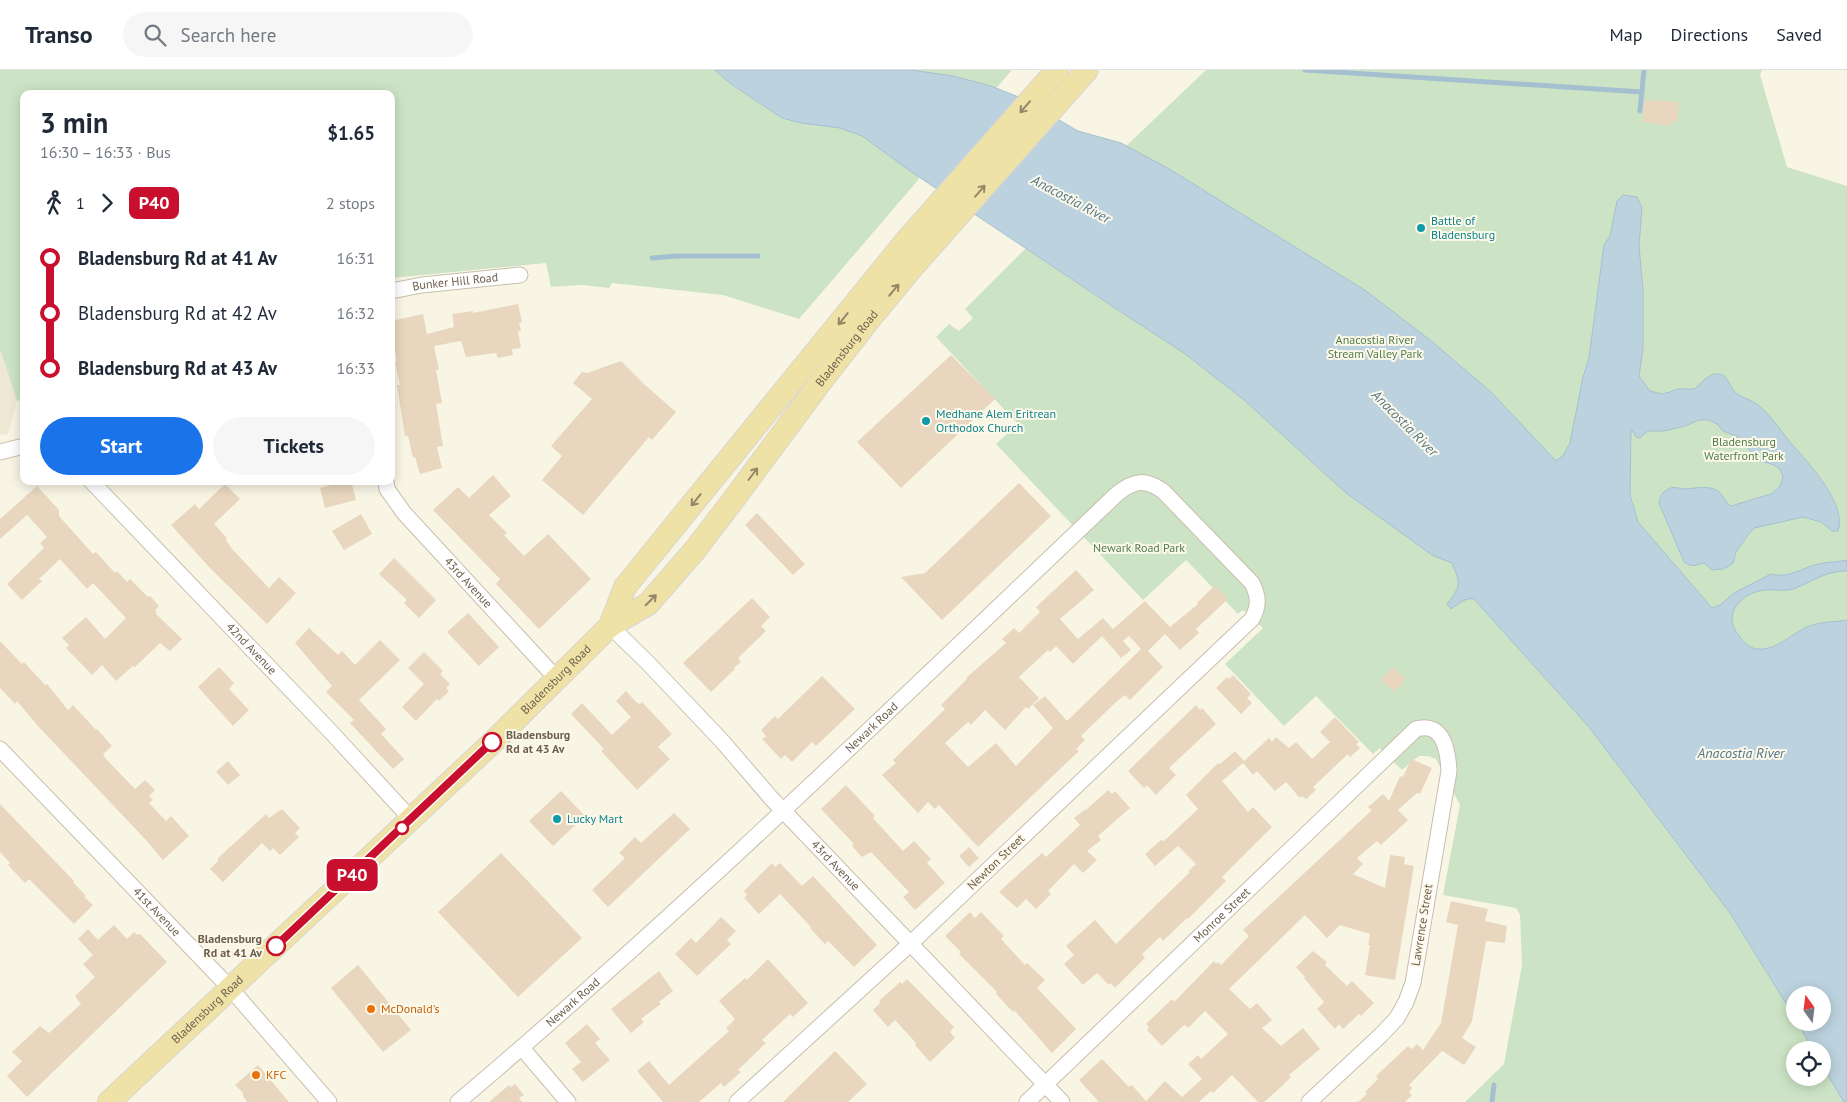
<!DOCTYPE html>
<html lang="en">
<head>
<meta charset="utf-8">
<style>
  body { margin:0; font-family:"PT Sans",sans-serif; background:#f6f6f7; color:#1f2937; height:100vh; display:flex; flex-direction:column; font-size:19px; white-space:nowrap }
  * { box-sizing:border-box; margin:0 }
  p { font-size:16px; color:#747a83 }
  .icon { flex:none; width:28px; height:28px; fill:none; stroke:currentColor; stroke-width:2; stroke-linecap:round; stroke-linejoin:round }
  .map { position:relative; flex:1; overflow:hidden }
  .drawer { position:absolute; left:20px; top:20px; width:375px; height:395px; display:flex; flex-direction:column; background:#fff; border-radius:10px; box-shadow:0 2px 12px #0003 }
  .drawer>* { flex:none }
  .badge { padding:0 10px; border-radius:8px; font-size:18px; line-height:32px }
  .needle { width:32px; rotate:346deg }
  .tools { position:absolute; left:1786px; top:916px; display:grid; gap:10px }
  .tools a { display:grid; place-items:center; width:45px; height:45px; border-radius:50%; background:#fff; box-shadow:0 2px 12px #0003; font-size:25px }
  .map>.badge { position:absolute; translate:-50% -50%; box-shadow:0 0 0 2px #fff }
  .legs { display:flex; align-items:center; gap:8px; height:55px; padding:0 20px; font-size:16px }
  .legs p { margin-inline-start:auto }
  .headline { display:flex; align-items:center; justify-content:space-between; height:85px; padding:0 20px }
  h1 { font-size:28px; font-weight:700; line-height:38px }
  .action { display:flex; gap:10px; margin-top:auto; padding:10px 20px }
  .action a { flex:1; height:58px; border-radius:30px; background:#1a73e8; color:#fff; font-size:20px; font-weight:700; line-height:58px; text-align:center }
  .action a+a { background:#f6f6f7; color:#1f2937 }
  ul { padding:0 20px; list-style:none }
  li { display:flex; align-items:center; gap:18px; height:55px; font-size:19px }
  li i { display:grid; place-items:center; width:8px; height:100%; margin:0 6px; background:currentColor }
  li i::after { content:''; width:12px; height:12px; margin:-6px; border:4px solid; border-radius:50%; background:#fff }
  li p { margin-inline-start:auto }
  li:first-child i { background:linear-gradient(#0000 50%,currentColor 0) }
  li:last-child i { background:linear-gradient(currentColor 50%,#0000 0) }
  header { display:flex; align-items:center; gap:30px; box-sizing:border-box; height:70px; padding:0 25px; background:#fff; border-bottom:1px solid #e0e1e3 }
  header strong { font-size:24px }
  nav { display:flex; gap:28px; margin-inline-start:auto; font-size:18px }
  .search { width:350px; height:45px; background:#f6f6f7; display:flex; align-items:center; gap:12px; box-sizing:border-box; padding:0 18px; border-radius:28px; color:#747a83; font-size:19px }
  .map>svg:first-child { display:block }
  .residential { fill:#efe8d4 }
  .green { fill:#cce4c5; fill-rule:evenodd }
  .water { fill:#bcd3df; stroke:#a4c0d0 }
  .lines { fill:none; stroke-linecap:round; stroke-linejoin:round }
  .stream { stroke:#a4c0d0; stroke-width:5 }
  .building { fill:#e8d7be; fill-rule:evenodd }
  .street-casing { stroke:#c8bead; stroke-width:17 }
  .primary-casing { stroke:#d9d5d1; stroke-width:24 }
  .street { stroke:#fff; stroke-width:15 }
  .primary { stroke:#efe2a6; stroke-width:22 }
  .oneway { stroke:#958668 }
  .line-1-casing { stroke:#fff; stroke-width:11 }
  .line-1 { stroke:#c8102e; stroke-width:8 }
  .culture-dot { fill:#0f9aa8; stroke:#fcf9ea; stroke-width:2 }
  .stop-1-dot { fill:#fff; stroke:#c8102e; stroke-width:2.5 }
  .food-dot { fill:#e8710a; stroke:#fcf9ea; stroke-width:2 }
  .labels { text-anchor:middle; stroke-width:4; stroke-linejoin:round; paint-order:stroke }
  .culture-label { font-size:12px; fill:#0d838f; stroke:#fcf9ea; text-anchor:start }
  .street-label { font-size:12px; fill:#6e5f4e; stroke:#fcf9ea }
  .park-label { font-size:12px; fill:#527d4e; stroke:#fcf9ea }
  .stop-label { font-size:12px; font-weight:bold; fill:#6e5f4e; stroke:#fcf9ea; text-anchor:start }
  .food-label { font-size:12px; fill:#c56008; stroke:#fcf9ea; text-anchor:start }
  .water-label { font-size:14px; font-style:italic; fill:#52778b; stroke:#fcf9ea }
</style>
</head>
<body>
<header>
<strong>Transo</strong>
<div class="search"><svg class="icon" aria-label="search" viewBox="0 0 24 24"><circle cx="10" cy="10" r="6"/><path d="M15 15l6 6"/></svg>Search here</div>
<nav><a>Map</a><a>Directions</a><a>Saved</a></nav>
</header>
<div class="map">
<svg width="1847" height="1032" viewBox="0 0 1847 1032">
  <rect width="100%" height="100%" fill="#f9f5e5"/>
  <polygon class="residential" points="0,188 17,330 8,364 0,365"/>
  <g class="green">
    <polygon points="0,0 1012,0 918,108 919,109 799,249 723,225 612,213 609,218 583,215 551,217 546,193 391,208 391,24 24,24 24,333 17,330 0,279"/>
    <path d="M1206,0H1762L1760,5L1787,97L1847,116V1032H1465L1504,994L1522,895L1520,845L1516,838L1443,825L1460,735L1436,689L1428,686H1420L1413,690L1402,700L1380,678L1373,684L1316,626L1284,656L1225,594L1263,558L1243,540L1238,544L1186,490L1143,530L996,374L1018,354L936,267L949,254L959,261L973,248L965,239L1126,78L1125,77ZM1795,925H1822V952H1795ZM1795,980H1822V1008H1795Z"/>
  </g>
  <path class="water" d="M715,0H911L953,6L991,16L1021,28L1078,61L1121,73L1171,100L1366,221L1430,270L1491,322L1556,391L1563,386L1570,373L1583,307L1589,288L1604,175L1610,166L1617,131L1623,125L1637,127L1642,138L1639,176L1643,220V278L1639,306L1650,321L1662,324L1670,322L1677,319H1694C1701,314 1709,302 1719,304C1729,305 1729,318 1736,323C1742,328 1750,329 1757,334C1773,347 1783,365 1797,380C1812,397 1847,436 1838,461H1832L1821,452L1803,447L1763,456L1754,458L1748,465L1736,482L1733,493L1729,496L1723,499L1712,500L1704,493C1696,495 1692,498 1684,492L1659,433C1660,428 1661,423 1667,420C1673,415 1679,419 1686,419C1697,418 1708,415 1718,421C1724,426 1724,432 1731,436L1771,424L1780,416L1783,407L1780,399L1774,395L1758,390L1738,367L1723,361L1717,354L1709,350H1699L1685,356L1664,361H1648L1640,368L1636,367L1631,359L1630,425L1638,452L1712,538L1720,535L1734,523L1771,504C1788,509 1802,498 1818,494C1827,492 1838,492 1847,490V501C1827,500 1812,512 1793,519C1782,522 1770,518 1759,521C1739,526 1724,544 1737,563C1742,570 1748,578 1757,579C1777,581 1792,563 1809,556C1820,552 1835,552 1847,550V1032H1844L1823,997L1822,980H1813L1798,953L1822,952V925H1795V948L1730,843L1589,657L1474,529C1466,527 1458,534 1451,539L1447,534C1461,516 1461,514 1452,493L1432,485L1346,423L1243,329L1184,283L1124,244L913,103L862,66L840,58L801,53L782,48L731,14Z"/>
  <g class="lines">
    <g class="stream">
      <polyline points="1305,0 1642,22"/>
      <polyline points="1640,41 1644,0"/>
      <polyline points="652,188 677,186 758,186"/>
      <polyline points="1492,1032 1494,1015"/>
    </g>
  </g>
  <g class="building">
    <polygon points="1645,30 1679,32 1677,52 1672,51 1671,56 1642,52"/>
    <polygon points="518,234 522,252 519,253 521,261 518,261 521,278 512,279 513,285 498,288 496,283 466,287 461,271 434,276 439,300 436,300 442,333 436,334 443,376 437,377 442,398 420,404 415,387 413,388 408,366 405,366 397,315 400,315 395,292 397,292 393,268 391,268 391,251 423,244 427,264 454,257 452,244 473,241 473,243"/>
    <polygon points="951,285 995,329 901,418 857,372"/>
    <polygon points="621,291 644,314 676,342 652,370 649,367 583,445 542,410 562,386 551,376 592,329 573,313 582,302 587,303"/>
    <polygon points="493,405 511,426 489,445 507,463 504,465 524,486 548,464 591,509 539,559 496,514 500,509 433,440 458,417 469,428"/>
    <polygon points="346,411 351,411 356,430 325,438 320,418"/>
    <polygon points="1019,413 1051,446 942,550 901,507 925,503"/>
    <polygon points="225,414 240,429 214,454 227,468 226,470 232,479 269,518 279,507 296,523 267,554 210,498 171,455 195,434 199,439"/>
    <polygon points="37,416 59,440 59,446 93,484 96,482 115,503 117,501 127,512 130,509 148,527 150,526 159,536 155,540 157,543 156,544 182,569 170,581 160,573 135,597 133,596 116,611 102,595 92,605 66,578 69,575 62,568 86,547 105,569 126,548 93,513 87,519 60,489 39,509 42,511 22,530 7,514 44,478 40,473 47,467 27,445 0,469 0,449"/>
    <polygon points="757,443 805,494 793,505 745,455"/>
    <polygon points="361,444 372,464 344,480 332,461"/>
    <polygon points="394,488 436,530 419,548 404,533 407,530 379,504"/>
    <path d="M1076,500L1094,520L1060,549L1078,569L1103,548L1113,559L1145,531L1170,557L1198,534L1197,533L1215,515L1228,529L1196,559L1199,563L1180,580L1165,564L1148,581L1163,597L1130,630L1125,625L1115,633L1081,666L1085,670L1076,679L1079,681L978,777L939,735L935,739L928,732L918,743L882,705L896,693L893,690L945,639L941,635L967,609L966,608L1006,573L1002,569L1014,558L1019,563L1040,542L1036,537ZM1102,566L1121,588L1131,580L1123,571L1129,566L1141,579L1067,651L1045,626L1033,635L1053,658L1016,696L996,673L968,697L945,673L968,652L971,655L985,640L1005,660L1026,637L1028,639L1039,628L1019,607L1048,580L1050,582L1056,576L1073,594Z"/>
    <polygon points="752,528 770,547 761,556 766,561 738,588 741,592 734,598 735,599 711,622 683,593"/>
    <polygon points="468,543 499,577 479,596 447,562"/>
    <polygon points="309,558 338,585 342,581 355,595 380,570 400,590 359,630 386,659 381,664 404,689 393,699 350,653 354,650 326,622 332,616 295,573"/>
    <polygon points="0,571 22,594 24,592 45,615 47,614 68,640 73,635 96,660 97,659 112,676 103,684 106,689 135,719 145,710 155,720 149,726 153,730 149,733 166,751 171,746 189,766 163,790 146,770 37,655 17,631 15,634 0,618"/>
    <polygon points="424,582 443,601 440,604 450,614 446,618 449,621 439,631 437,629 416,651 402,637 424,614 408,598"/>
    <polygon points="219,597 234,613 229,619 249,640 233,656 198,617"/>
    <polygon points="1393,597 1406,609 1394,622 1381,610"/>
    <polygon points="1233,605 1251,624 1247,628 1252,633 1241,644 1216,618 1227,607 1229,609"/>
    <polygon points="822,606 855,639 816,676 812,672 792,692 785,685 781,689 762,669 766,666 761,660 775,646 778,649"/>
    <polygon points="626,621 637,633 640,634 642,632 672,664 658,677 670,689 637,720 601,681 604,679 571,644 582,633 612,665 631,647 616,631"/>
    <polygon points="1196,635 1200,640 1202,638 1216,654 1169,698 1176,705 1156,725 1147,715 1144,718 1128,701"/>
    <polygon points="1335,647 1359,672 1356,674 1360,678 1350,687 1348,684 1313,717 1316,720 1306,729 1302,726 1300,728 1286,712 1275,721 1257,701 1253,705 1243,693 1222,711 1248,742 1253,737 1272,757 1222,807 1226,811 1188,849 1187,848 1163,871 1160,867 1142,884 1145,888 1115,918 1111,913 1109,915 1097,903 1083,915 1064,894 1074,885 1066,876 1095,850 1116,874 1190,802 1188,801 1196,794 1178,776 1155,796 1145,784 1161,770 1164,771 1198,739 1186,725 1218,693 1220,694 1235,681 1244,691 1269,668 1272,672 1276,667 1289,678 1296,672 1312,689 1330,672 1320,662"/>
    <polygon points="1411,689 1432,698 1420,724 1417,723 1398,740 1408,750 1381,775 1377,771 1357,788 1363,794 1353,804 1385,818 1390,785 1405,787 1404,794 1414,796 1395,910 1365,905 1370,875 1368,875 1370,864 1340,855 1327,868 1305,845 1229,919 1250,939 1257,933 1272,950 1262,958 1281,976 1303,958 1320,979 1289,1005 1291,1007 1282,1016 1264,1032 1258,1032 1232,1005 1213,1023 1211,1021 1199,1032 1099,1032 1079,1010 1102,989 1129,1017 1132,1015 1146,1031 1165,1011 1182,1027 1202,1009 1188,994 1198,985 1201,989 1228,964 1205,941 1188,958 1185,955 1182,957 1162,976 1147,960 1149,957 1146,954 1172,929 1174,932 1214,891 1216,894 1218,892 1221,895 1249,866 1243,860 1372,740 1368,737 1383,724 1389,731 1400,706 1403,707"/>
    <polygon points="228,691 240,705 228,715 216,702"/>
    <polygon points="846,715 875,746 873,748 903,781 914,771 931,789 927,793 945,813 915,840 903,827 909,822 871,782 862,787 852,776 854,774 821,739"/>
    <polygon points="1108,720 1112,724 1115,721 1130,738 1098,766 1101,770 1087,781 1097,790 1083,803 1074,794 1048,821 1051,824 1036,839 1026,829 1017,838 999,822 1042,783 1046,787 1080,755 1074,748 1086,739 1086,740"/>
    <polygon points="561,721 585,746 553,776 529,751"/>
    <polygon points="0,734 74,811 73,812 86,826 84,827 93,835 74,854 29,809 25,813 8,795 10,793 0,782"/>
    <polygon points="282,739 300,758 295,763 299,767 280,785 273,778 270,781 262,773 223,812 210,799 219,790 217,789 266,744 269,748"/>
    <polygon points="674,743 690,759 608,837 592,820 625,788 619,783 635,767 641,773"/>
    <polygon points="969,777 979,788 969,797 959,786"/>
    <polygon points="501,783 582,868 518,927 438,842"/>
    <polygon points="772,793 775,797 780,793 802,816 813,806 877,875 854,897 828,871 825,874 820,869 810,858 811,857 780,824 759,844 744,828 747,825 744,821"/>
    <polygon points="1451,831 1488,839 1485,851 1507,856 1505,873 1486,871 1472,951 1462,968 1476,977 1464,995 1442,981 1409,1015 1412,1018 1409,1022 1412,1025 1405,1032 1358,1032 1367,1024 1365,1022 1378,1009 1376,1006 1408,976 1412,979 1417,974 1423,980 1441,953 1458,855 1446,852"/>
    <polygon points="970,842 975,848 981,842 1004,866 1001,869 1025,895 1027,893 1045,910 1037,918 1076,959 1052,983 1014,940 1013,942 996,924 997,922 959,884 961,882 945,866"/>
    <polygon points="721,847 736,861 727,870 731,874 697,906 675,884 691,868 696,873"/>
    <polygon points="114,855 127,869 134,862 138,865 140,864 167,892 27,1027 7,1006 22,991 12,982 40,956 49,963 81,934 75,926 95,907 83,894 93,885 78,869 88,859 98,870"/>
    <polygon points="1313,881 1327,892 1325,895 1347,916 1352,911 1374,933 1361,946 1359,944 1343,959 1339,954 1335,959 1317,939 1324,932 1304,908 1305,907 1296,897"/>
    <polygon points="768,889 808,933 793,947 790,944 762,970 766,973 738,1000 741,1002 724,1017 721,1013 699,1032 663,1032 637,1001 649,991 669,1015 729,961 726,958 735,949 719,931 745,908 747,910"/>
    <polygon points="358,895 411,960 383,982 331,918"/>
    <polygon points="659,901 673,921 659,932 661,934 641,949 644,952 631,963 611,939"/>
    <polygon points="907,909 954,957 950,962 955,968 930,992 915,975 916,973 895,950 888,957 873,940 880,933 879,931 900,912 902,914"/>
    <polygon points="587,954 600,969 595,973 610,990 583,1012 572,999 581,992 565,973"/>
    <polygon points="835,981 867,1014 848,1032 783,1032"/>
    <polygon points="258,995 289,1032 247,1032 243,1026 243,1023 235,1015"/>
    <polygon points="515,1014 524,1025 519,1028 522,1032 489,1032 509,1015 511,1017"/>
  </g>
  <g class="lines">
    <defs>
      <g id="street">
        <path id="s1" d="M391,221L422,215L520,205"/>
        <polyline points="0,382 24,376"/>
        <path id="s2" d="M91,411L332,663L411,749"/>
        <path id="s3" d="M386,411L387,419L404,443L557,609"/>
        <path id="s4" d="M610,556L647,592L722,671L771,728L1062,1032"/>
        <path id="s5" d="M0,679L231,919L329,1032"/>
        <polyline points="522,978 568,1032"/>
        <path id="s6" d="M458,1032C687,838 901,629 1118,423C1135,410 1145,409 1163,421L1252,513C1259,527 1259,536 1252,549L910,874L737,1032"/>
        <path id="s7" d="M1027,1032L1416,659C1444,651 1448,682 1449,701L1413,913L1406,932L1397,948L1381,965L1309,1032"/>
      </g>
      <g id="primary">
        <polyline points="610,556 625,517 906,171 1057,0"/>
        <path id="s8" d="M109,1032L493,672L610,556L648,534L695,480L734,429L822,310L872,246L910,200L1087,0"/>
      </g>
    </defs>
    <use href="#street" class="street-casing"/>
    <use href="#primary" class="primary-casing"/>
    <use href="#street" class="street"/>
    <use href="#primary" class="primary"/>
  </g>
  <defs><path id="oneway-shaft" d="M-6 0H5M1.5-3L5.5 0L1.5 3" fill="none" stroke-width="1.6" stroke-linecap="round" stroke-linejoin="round" transform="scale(1.25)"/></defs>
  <g class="oneway">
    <use href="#oneway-shaft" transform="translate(1025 37) rotate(131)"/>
    <use href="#oneway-shaft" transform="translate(980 121) rotate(-49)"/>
    <use href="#oneway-shaft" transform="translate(894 220) rotate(-50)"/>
    <use href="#oneway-shaft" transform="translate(843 249) rotate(129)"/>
    <use href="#oneway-shaft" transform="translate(753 404) rotate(-53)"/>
    <use href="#oneway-shaft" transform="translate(696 430) rotate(129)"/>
    <use href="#oneway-shaft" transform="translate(651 530) rotate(-45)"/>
  </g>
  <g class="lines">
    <defs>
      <polyline id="line-1" points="276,876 492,672"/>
    </defs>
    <use href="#line-1" class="line-1-casing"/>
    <use href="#line-1" class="line-1"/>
  </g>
  <g class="culture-dot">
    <circle cx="1421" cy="158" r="5"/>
    <circle cx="926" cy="351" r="5"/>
    <circle cx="557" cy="749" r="5"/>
  </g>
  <g class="stop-1-dot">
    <circle cx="492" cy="672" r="9"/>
    <circle cx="402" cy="758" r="6"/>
    <circle cx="276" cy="876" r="9"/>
  </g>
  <g class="food-dot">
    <circle cx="371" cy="939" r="5"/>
    <circle cx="256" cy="1005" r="5"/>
  </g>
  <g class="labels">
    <g class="culture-label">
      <text x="1431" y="155">Battle of<tspan x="1431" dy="14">Bladensburg</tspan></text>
      <text x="936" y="348">Medhane Alem Eritrean<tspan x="936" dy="14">Orthodox Church</tspan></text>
      <text x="567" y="753">Lucky Mart</text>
    </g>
    <g class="street-label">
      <text dy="4" stroke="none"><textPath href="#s1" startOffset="65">Bunker Hill Road</textPath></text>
      <text dy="4" stroke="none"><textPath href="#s8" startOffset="1059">Bladensburg Road</textPath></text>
      <text dy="4" stroke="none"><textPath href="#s3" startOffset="132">43rd Avenue</textPath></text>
      <text dy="4" stroke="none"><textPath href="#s2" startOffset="232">42nd Avenue</textPath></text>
      <text dy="4" stroke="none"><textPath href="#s8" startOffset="615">Bladensburg Road</textPath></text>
      <text dy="4" stroke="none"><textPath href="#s6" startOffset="558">Newark Road</textPath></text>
      <text transform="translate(996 792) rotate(-44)" y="4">Newton Street</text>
      <text dy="4" stroke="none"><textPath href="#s4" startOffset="329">43rd Avenue</textPath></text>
      <text dy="4" stroke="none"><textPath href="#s5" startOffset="226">41st Avenue</textPath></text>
      <text dy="4" stroke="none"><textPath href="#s7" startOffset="270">Monroe Street</textPath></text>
      <text transform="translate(1422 855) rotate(-81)" y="4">Lawrence Street</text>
      <text dy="4" stroke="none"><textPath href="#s6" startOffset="152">Newark Road</textPath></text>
      <text dy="4" stroke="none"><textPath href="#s8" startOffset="135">Bladensburg Road</textPath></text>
    </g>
    <g class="park-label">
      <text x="1375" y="274">Anacostia River<tspan x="1375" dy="14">Stream Valley Park</tspan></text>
      <text x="1744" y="376">Bladensburg<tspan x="1744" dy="14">Waterfront Park</tspan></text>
      <text x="1139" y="482">Newark Road Park</text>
    </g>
    <g class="stop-label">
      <text x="506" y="669">Bladensburg<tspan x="506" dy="14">Rd at 43 Av</tspan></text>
      <text x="262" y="873" text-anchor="end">Bladensburg<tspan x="262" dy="14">Rd at 41 Av</tspan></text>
    </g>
    <g class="food-label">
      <text x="381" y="943">McDonald's</text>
      <text x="266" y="1009">KFC</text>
    </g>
    <g class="water-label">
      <text transform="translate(1071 129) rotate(28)" y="5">Anacostia River</text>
      <text transform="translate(1405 353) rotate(45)" y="5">Anacostia River</text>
      <text x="1741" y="688">Anacostia River</text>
    </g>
  </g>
</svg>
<div class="tools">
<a><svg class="needle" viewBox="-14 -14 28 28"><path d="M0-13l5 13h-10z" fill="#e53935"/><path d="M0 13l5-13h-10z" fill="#747a83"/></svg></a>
<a><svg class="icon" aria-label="locate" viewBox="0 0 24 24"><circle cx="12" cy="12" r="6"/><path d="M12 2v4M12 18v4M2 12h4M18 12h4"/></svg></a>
</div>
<b class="badge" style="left:352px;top:805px;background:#c8102e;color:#fff">P40</b>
<section class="drawer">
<div class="headline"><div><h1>3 min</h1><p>16:30 – 16:33 · Bus</p></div><b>$1.65</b></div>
<div class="legs"><svg class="icon" aria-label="walk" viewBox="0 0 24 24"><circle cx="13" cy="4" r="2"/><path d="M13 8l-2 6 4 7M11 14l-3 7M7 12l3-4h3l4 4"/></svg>1<svg class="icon" aria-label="forward" viewBox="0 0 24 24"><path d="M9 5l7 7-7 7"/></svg><b class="badge" style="background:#c8102e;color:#fff">P40</b><p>2 stops</p></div>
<ul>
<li><i style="color:#c8102e"></i><b>Bladensburg Rd at 41 Av</b><p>16:31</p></li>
<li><i style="color:#c8102e"></i><span>Bladensburg Rd at 42 Av</span><p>16:32</p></li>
<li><i style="color:#c8102e"></i><b>Bladensburg Rd at 43 Av</b><p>16:33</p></li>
</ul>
<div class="action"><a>Start</a><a>Tickets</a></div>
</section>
</div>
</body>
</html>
